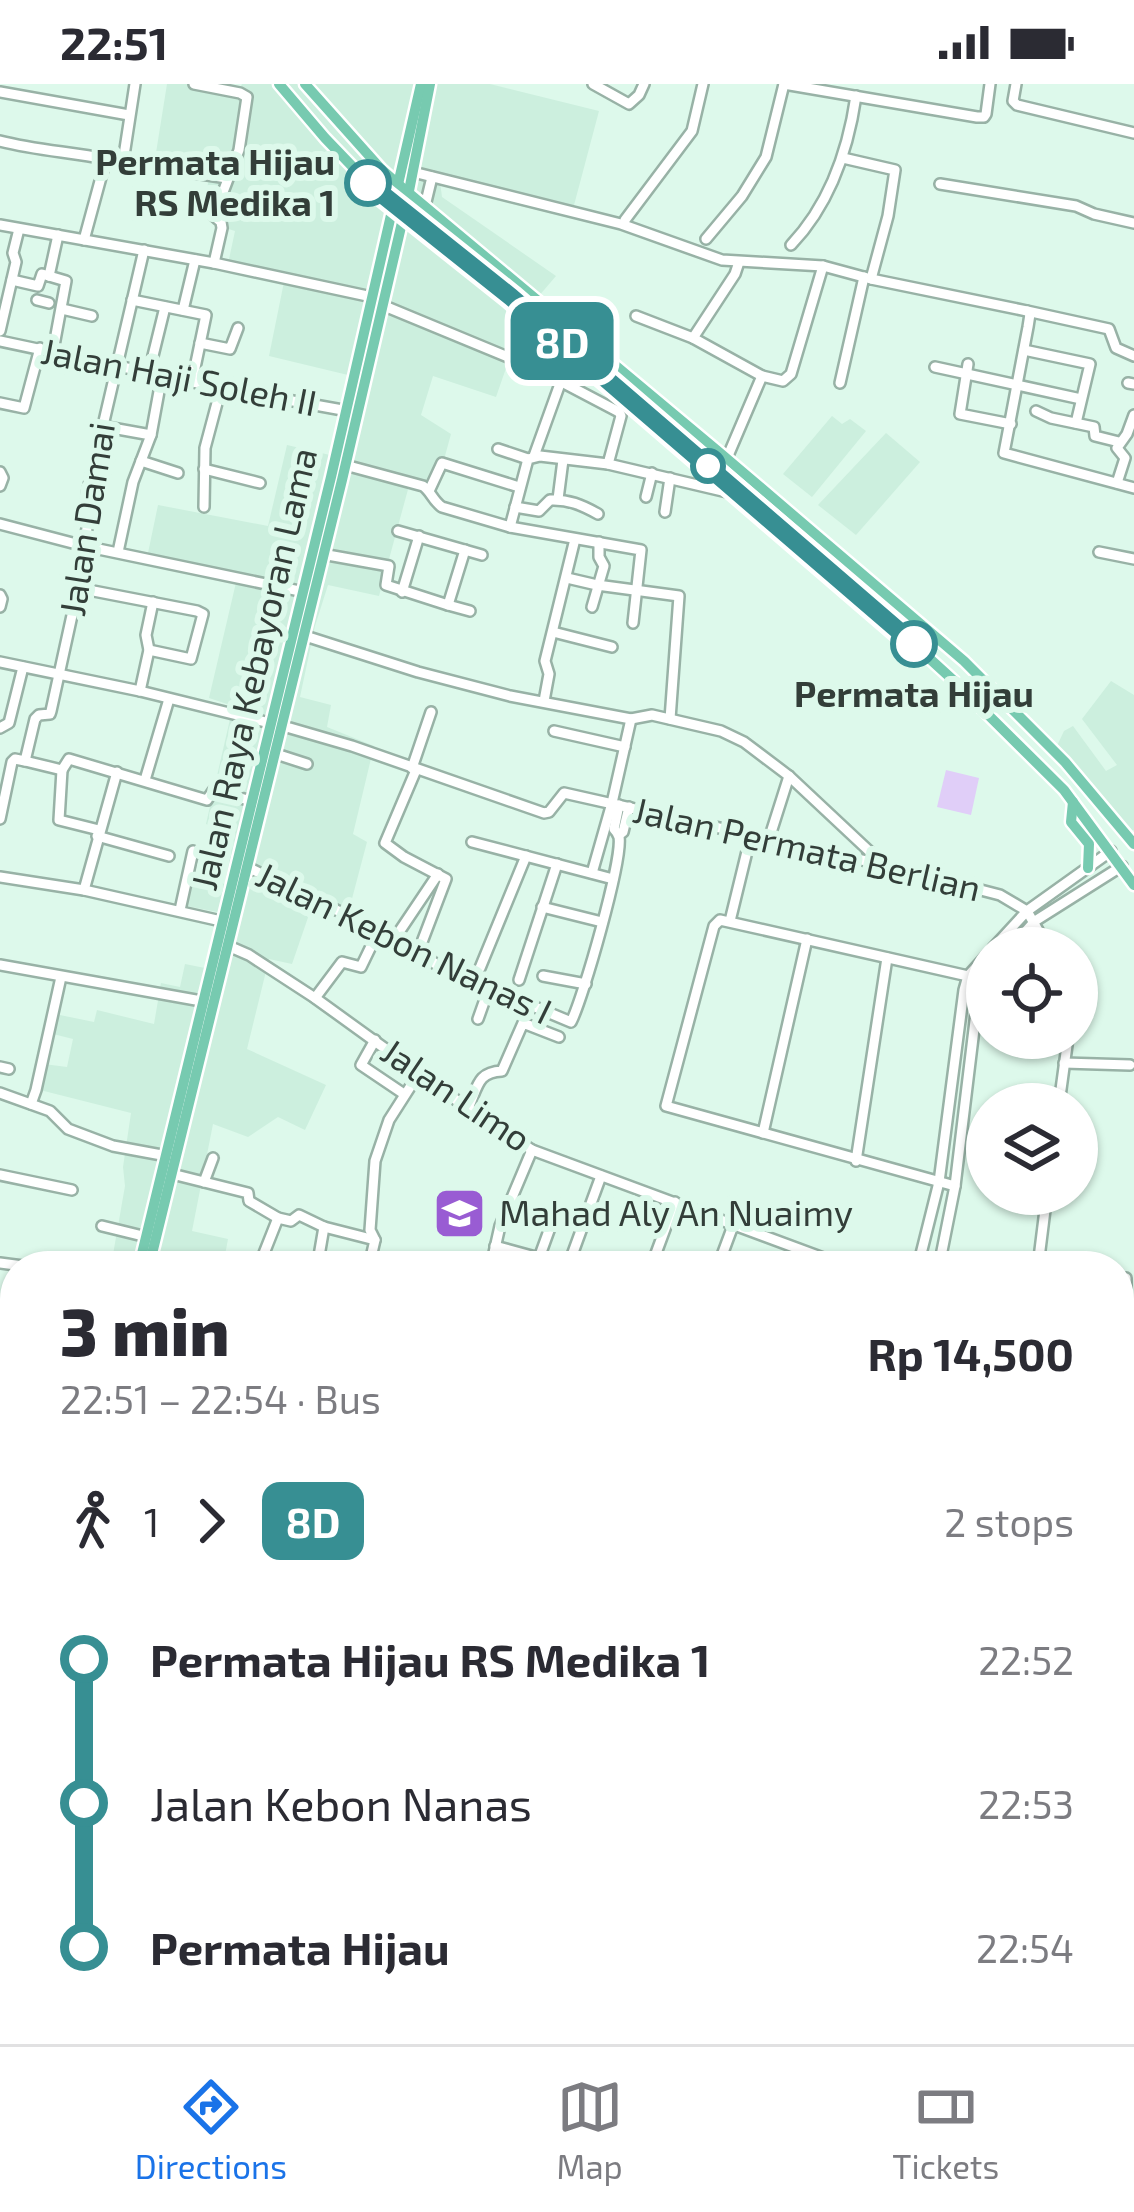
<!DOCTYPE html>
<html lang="en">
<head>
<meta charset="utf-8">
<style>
  body { margin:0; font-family:"Exo 2",sans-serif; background:#f7f7f7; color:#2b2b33; height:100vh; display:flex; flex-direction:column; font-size:45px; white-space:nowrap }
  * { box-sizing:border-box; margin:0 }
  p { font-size:39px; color:#7c7c81 }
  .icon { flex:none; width:66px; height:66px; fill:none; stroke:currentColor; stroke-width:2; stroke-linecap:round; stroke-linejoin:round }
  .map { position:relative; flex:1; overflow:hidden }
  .drawer { position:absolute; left:0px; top:1167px; width:1134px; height:795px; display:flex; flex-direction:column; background:#fff; border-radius:48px 48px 0 0; box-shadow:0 3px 9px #0004 }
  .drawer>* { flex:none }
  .badge { padding:0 24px; border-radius:18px; font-size:42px; line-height:78px }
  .tools { position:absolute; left:966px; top:843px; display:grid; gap:24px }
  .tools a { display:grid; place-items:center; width:132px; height:132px; border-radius:50%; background:#fff; box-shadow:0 3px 9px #0004; font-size:60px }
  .map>.badge { position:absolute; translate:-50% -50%; box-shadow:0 0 0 6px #fff }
  .legs { display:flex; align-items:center; gap:18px; height:132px; padding:0 60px; font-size:39px }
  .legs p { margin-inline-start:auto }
  .headline { display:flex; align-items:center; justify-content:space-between; height:204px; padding:0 60px }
  h1 { font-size:66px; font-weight:800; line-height:90px }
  ul { padding:0 60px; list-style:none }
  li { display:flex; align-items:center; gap:42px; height:144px; font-size:45px }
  li i { display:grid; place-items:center; width:18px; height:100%; margin:0 15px; background:currentColor }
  li i::after { content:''; width:30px; height:30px; margin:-15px; border:9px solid; border-radius:50%; background:#fff }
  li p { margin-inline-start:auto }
  li:first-child i { background:linear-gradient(#0000 50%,currentColor 0) }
  li:last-child i { background:linear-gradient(currentColor 50%,#0000 0) }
  .status { display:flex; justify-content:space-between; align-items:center; height:84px; padding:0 60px; background:#fff; direction:ltr }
  .status svg { height:33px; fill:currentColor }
  .tab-bar { display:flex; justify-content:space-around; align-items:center; height:168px; border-top:3px solid #e1e1e2; background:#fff; font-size:33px; color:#7c7c81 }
  .tab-bar a { display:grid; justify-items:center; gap:6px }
  .tab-bar .active { color:#1a73e8 }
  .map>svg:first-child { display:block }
  .built { fill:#ccefde }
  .green { fill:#e0cef8 }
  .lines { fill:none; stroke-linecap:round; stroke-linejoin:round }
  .minor-casing { stroke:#98b2a6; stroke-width:14 }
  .major-casing { stroke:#fff; stroke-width:15 }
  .minor { stroke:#fff; stroke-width:9 }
  .major { stroke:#77cab0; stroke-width:10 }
  .rail-casing { stroke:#7a8c83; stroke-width:8 }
  .rail { stroke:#ddf9eb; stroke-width:3; stroke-dasharray:9; stroke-linecap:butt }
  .line-1-casing { stroke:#fff; stroke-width:27 }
  .line-1 { stroke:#378f93; stroke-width:18 }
  .stop-1-dot { fill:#fff; stroke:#378f93; stroke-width:6 }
  .labels { text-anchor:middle; stroke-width:12; stroke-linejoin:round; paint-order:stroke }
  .stop-label { font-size:36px; font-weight:bold; fill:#333e39; stroke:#ddf9eb; text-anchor:end }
  .street-label { font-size:36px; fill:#333e39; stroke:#ddf9eb }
  .poi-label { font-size:36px; fill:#333e39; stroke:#ddf9eb; text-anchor:start }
</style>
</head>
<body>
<div class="status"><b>22:51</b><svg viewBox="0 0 49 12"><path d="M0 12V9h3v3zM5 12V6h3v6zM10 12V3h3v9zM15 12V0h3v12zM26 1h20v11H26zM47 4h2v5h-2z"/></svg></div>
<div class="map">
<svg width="1134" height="1960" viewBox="0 0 1134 1960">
  <rect width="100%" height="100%" fill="#ddf9eb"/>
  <g class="built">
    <polygon points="167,0 223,0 240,4 242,0 490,0 599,27 573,125 439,90 442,113 556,192 526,227 496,313 433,292 421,331 451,350 437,401 410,398 379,512 328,501 315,542 300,613 331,621 327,643 374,662 353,750 367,758 349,826 313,819 292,880 269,875 247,965 326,1001 305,1046 278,1033 248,1053 213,1040 192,1147 228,1155 223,1182 111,1182 125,1102 123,1083 131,1029 40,1006 44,980 67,983 73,955 53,950 55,930 94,938 97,926 154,940 161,899 180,903 185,880 210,885 222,829 182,821 189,792 225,800 234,752 206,740 233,622 209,614 238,490 148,469 158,421 268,442 287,361 330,371 348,291 269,272 285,193 228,180 235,147 212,140 214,131 201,128 211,87 155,75"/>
    <polygon points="832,332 842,340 850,335 866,347 812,413 783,390"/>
    <polygon points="886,349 920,378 856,451 818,421"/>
    <polygon points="1111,597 1134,611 1134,746 1130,747 1056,664 1064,647 1073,642 1106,687 1117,681 1082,635"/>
    <polygon points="193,1947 301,1947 300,1960 200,1960 202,1949"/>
    <polygon points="845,1947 949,1947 939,1960 833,1960"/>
  </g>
  <polygon class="green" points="946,686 979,694 971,731 937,723"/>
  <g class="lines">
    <defs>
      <g id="minor">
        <polyline points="194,0 240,9 247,13 239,66 214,132 221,138 222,144 214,179"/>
        <polyline points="593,0 629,20 639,11 644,0"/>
        <polyline points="784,0 977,33 984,33 986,30 990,0"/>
        <polyline points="1016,0 1013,17 1017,21 1134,49"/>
        <polyline points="0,8 129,31"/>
        <path d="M0,57C35,66 71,68 106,75"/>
        <polyline points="843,74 895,86 888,132 871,195"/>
        <polyline points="123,78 227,94"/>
        <polyline points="413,88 621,140 722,176 823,182 871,195 1027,227 1030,230 1028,243 1004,369 1134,404"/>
        <polyline points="940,100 1076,122 1094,130 1134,139"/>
        <polyline points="425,122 432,93"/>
        <polyline points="625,136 692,47 703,0"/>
        <polyline points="0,141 214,179 372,213 382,221 539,286 619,328 621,332 608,380 744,412"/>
        <polyline points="706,155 742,112 766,73 784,0"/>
        <polyline points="84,156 106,75 123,78 135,0"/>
        <path d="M791,161C830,120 848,67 856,12"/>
        <polyline points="739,178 735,190 693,254 762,292 783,297 791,290 823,182"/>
        <polyline points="49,192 66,197 53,267"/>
        <polyline points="49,192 58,151"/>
        <polyline points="12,196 38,202 42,190 49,192"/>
        <polyline points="37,216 49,219"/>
        <polyline points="132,216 206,231 192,298"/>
        <polyline points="62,225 92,232"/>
        <polyline points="183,226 195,176"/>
        <polyline points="1027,227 1109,245 1116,264 1134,272"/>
        <polyline points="636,232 693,254"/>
        <polyline points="0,247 16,178 13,169 19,145"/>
        <polyline points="0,257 221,304 348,327"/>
        <polyline points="200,259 230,265 238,244"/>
        <polyline points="1024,266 1090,280 1076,339"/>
        <polyline points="968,280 960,330 1011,340"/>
        <polyline points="935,283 1081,315"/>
        <polyline points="149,288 165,223"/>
        <polyline points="840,299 864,193"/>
        <polyline points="1128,299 1134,300"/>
        <polyline points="0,319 24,324 40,264"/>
        <polyline points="1036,327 1051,334 1094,343 1095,352 1119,358"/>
        <polyline points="101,342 151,351"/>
        <polyline points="498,365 528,375"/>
        <polyline points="534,372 561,297"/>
        <polyline points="727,374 762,292"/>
        <polyline points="141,377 178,389"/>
        <path d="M345,381L423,402C431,407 432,416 442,423L510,443L528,375L540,372L608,380"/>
        <polyline points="204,385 260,399"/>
        <polyline points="0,388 3,394 0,402"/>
        <polyline points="1117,399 1125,374 1117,364 1127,350 1134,331"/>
        <polyline points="429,407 442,379 519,403"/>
        <polyline points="646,413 652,389"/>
        <polyline points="558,415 563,376"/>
        <polyline points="204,423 205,364 221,304"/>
        <path d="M515,423L539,427L550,416C568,415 582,421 598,430"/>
        <polyline points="665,428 670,394"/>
        <polyline points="0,440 84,462 314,510"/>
        <polyline points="510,443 641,466 633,539"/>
        <polyline points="398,447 482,471"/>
        <polyline points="118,468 133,398 151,351 162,291"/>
        <polyline points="1099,468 1134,475"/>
        <polyline points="322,470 389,482 386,501 448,521 465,466"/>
        <polyline points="567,494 597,501 679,512 670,635"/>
        <polyline points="78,504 197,527 203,530 191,575 149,566"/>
        <polyline points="402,508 419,452"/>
        <polyline points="0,511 2,515 0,523"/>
        <polyline points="448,521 470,527"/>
        <polyline points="592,523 604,482 599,473 599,458"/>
        <polyline points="553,548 612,563"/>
        <polyline points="299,550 418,588 510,612 631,635 652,631 721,647 744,658 789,692 884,781"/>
        <polyline points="0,578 140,607 290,644 352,662 544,729 549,728 564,709 884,781 1000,811 1027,827 1048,864"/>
        <polyline points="140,607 149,566 146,551 153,518"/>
        <polyline points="544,617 549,590 545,577 575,455"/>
        <polyline points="0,644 9,639 23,583"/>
        <polyline points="554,647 625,663"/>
        <polyline points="276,670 307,680"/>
        <polyline points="25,677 62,686 69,675 207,716 213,707 252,717"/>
        <polyline points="412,684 431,628"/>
        <polyline points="62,686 59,736 99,746"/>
        <polyline points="416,686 385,759 404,773 446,795 419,866"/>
        <polyline points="145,696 169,615"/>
        <polyline points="0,735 12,678 15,675 25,677 35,635 39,631 50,630 51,627 78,504 90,424 87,410 144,166"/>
        <polyline points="619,751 623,748 629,723"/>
        <polyline points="97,752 169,772"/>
        <polyline points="769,755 789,692"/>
        <polyline points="472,758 613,795"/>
        <path d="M243,781L419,866L439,883L571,938C583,915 623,775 619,753C618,750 616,747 614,745L619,721"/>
        <polyline points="592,789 612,719 631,635"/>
        <polyline points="0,793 84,806 230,839"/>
        <polyline points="84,806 117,688"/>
        <polyline points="542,823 602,838"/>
        <polyline points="180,826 193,767"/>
        <polyline points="730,837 751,751"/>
        <polyline points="395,854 438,790"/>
        <polyline points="226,861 249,871 315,914 459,1018 532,1066 845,1182"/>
        <polyline points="993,864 1027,827 1111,767"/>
        <polyline points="1011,864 1035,837 1122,782"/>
        <polyline points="0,881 207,918"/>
        <polyline points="480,884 526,772"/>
        <polyline points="543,892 586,900"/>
        <polyline points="519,896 557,780"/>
        <polyline points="315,914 342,878 361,883 376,852"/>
        <polyline points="478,935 489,904"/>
        <polyline points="375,956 361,981 404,1010"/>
        <polyline points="1064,979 1130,981"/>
        <polyline points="0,983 9,985"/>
        <polyline points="0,1009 50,1027 68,1045 113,1062 167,1072"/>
        <polyline points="31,1020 36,1006 61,893"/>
        <polyline points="1059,1020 1068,954"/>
        <path d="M468,1024C478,1003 477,988 502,987L523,939L559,953"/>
        <polyline points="763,1049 807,855"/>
        <polyline points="856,1077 887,874"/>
        <polyline points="172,1090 248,1109 249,1117 278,1134 291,1137 299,1131 324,1143 375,1156"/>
        <polyline points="0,1091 72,1106"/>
        <polyline points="204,1098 213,1074"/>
        <polyline points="955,1102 666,1022 714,842 720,836 968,892"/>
        <polyline points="102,1142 147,1153"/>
        <polyline points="324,1143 319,1172 348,1182"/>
        <polyline points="495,1162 539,1174 555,1130"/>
        <polyline points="655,1172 675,1118"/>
        <polyline points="571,1174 601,1092"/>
        <polyline points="0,1179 23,1182"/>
        <polyline points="259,1182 278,1134"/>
        <polyline points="369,1182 375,1156 370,1146 375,1077 389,1036 419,989"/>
        <polyline points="491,1182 500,1142 532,1066"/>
        <polyline points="718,1182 734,1139"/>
        <polyline points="918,1182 939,1098 964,906 968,892 987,871"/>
        <polyline points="939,1182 955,1102 979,904 987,891"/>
        <polyline points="1038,1182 1047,1110"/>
        <polyline points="0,1273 4,1274 15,1265"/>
        <polyline points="1121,1295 1126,1265 1126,1194"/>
        <polyline points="1119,1307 1125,1314 1134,1315"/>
        <polyline points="1119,1376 1131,1385 1134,1391"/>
        <polyline points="0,1430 4,1426 14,1388"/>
        <polyline points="1119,1502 1134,1505"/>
        <polyline points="0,1551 15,1551"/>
        <polyline points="1119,1604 1134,1562"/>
        <polyline points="0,1661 15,1664"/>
        <polyline points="1119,1680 1134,1664"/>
        <polyline points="0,1687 15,1690"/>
        <polyline points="1119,1747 1134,1764"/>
        <polyline points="1119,1767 1134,1784"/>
        <polyline points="0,1847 15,1850"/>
        <polyline points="1119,1897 1134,1912"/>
        <polyline points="704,1947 722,1951 730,1960"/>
        <polyline points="0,1957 16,1960"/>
        <polyline points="37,1960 40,1947"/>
        <polyline points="429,1960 432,1947"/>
        <polyline points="470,1960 472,1947"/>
        <polyline points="552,1960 552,1947"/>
        <polyline points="774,1960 785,1947"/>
        <polyline points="803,1960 815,1947"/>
        <polyline points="846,1960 858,1947"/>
        <polyline points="1007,1960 1020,1947"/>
      </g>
      <g id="major">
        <polyline points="279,0 325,54 372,103 511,213 871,521 953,596 1064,706 1134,801"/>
        <polyline points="305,0 381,85 398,100 719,368 964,577 1065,678 1134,760"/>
        <polyline points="1073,718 1071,738 1089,760 1088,784"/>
        <polyline points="139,1182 331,393 421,0"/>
        <polyline points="149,1182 342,396 407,117 430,0"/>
        <polyline points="206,1960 208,1947"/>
        <polyline points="216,1960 218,1947"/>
      </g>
    </defs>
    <use href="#minor" class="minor-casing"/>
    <use href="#major" class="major-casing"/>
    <use href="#minor" class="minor"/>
    <use href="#major" class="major"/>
    <defs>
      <g id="rail">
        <polyline points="1119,1644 1134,1628"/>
        <polyline points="824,1960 836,1947"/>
      </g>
    </defs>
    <use href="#rail" class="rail-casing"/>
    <use href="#rail" class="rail"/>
  </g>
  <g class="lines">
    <defs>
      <polyline id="line-1" points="368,99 511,213 914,560"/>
    </defs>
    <use href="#line-1" class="line-1-casing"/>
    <use href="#line-1" class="line-1"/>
  </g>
  <defs>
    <symbol id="university-square" viewBox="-11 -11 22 22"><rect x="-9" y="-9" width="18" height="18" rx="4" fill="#995cd3" stroke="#ddf9eb"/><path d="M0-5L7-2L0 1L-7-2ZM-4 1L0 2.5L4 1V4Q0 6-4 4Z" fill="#fff"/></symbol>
  </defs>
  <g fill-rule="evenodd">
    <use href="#university-square" x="430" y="1100" width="59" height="59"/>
  </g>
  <g class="stop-1-dot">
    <circle cx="368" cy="99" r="21"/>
    <circle cx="708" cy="382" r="15"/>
    <circle cx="914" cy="560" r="21"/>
  </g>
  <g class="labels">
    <g class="stop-label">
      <text x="335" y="91">Permata Hijau<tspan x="335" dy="41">RS Medika 1</tspan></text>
      <text x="914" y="623" text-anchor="middle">Permata Hijau</text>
    </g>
    <g class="street-label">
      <text transform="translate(179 293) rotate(11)" y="13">Jalan Haji Soleh II</text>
      <text transform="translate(87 435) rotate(-81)" y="13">Jalan Damai</text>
      <text transform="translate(254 585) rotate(-77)" y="13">Jalan Raya Kebayoran Lama</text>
      <text transform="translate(807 765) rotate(13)" y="13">Jalan Permata Berlian</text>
      <text transform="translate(404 859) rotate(26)" y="13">Jalan Kebon Nanas I</text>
      <text transform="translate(456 1011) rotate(34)" y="13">Jalan Limo</text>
    </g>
    <g class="poi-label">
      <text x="499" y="1142">Mahad Aly An Nuaimy</text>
    </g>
  </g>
</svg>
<div class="tools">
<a><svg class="icon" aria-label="locate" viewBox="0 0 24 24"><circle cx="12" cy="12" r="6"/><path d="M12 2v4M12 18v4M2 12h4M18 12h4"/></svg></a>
<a><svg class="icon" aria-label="layers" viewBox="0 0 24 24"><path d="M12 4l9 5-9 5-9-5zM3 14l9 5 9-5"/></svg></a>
</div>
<b class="badge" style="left:562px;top:257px;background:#378f93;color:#fff">8D</b>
<section class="drawer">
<div class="headline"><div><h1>3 min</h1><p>22:51 – 22:54 · Bus</p></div><b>Rp 14,500</b></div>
<div class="legs"><svg class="icon" aria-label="walk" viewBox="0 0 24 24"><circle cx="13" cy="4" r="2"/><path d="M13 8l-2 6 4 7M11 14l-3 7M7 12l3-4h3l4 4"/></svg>1<svg class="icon" aria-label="forward" viewBox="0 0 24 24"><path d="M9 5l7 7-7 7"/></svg><b class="badge" style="background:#378f93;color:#fff">8D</b><p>2 stops</p></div>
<ul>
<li><i style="color:#378f93"></i><b>Permata Hijau RS Medika 1</b><p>22:52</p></li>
<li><i style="color:#378f93"></i><span>Jalan Kebon Nanas</span><p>22:53</p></li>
<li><i style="color:#378f93"></i><b>Permata Hijau</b><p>22:54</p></li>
</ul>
</section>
</div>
<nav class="tab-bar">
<a class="active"><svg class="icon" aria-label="directions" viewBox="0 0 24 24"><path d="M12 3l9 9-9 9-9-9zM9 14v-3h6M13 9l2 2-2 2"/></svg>Directions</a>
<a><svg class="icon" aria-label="map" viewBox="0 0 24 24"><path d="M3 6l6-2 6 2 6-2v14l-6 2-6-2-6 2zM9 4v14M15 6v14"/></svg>Map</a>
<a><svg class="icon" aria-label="tickets" viewBox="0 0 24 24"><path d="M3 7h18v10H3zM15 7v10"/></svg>Tickets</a>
</nav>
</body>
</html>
